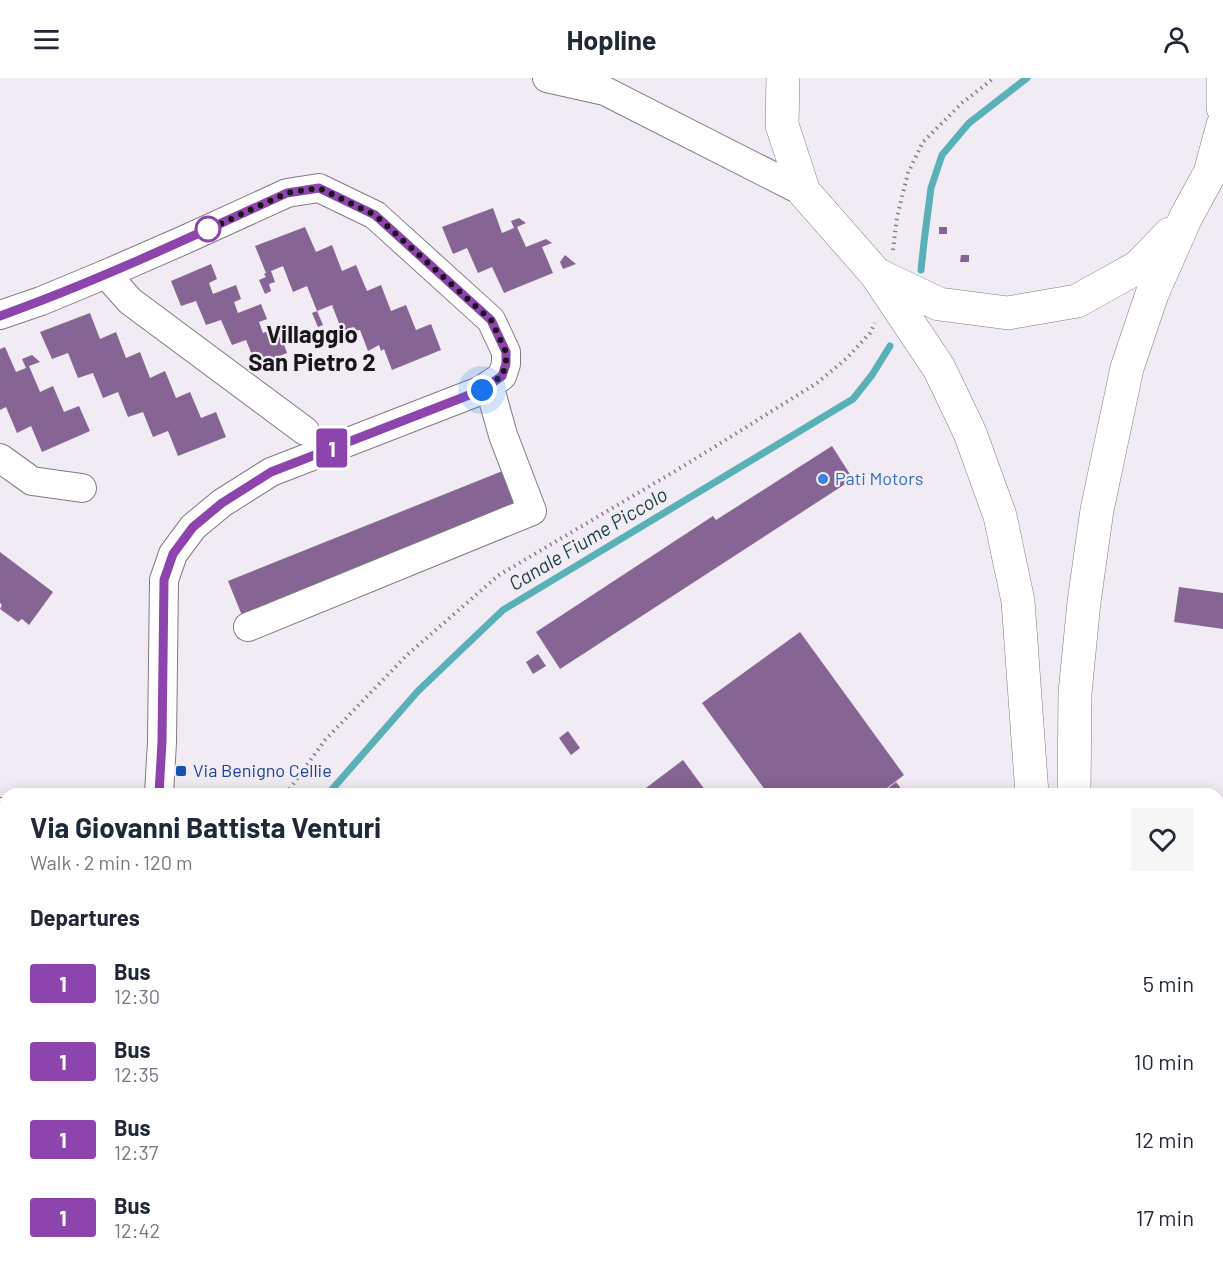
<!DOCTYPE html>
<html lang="en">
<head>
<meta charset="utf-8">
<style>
  body { margin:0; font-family:Barlow,sans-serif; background:#f6f6f7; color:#1f2937; height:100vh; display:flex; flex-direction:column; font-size:22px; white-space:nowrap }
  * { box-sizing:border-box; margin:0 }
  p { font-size:20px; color:#747a83 }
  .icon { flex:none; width:33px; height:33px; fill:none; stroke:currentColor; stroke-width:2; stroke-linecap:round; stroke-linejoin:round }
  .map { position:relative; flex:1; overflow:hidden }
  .sheet { position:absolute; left:0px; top:710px; width:1224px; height:482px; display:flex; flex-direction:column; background:#fff; border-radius:18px 18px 0 0; box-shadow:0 3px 15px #0003 }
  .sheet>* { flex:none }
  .badge { padding:0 12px; border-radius:4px; font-size:21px; line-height:39px }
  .you { position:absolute; width:30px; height:30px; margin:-15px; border:4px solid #fff; border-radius:50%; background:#1a73e8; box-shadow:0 0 0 9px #1a73e833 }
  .map>.badge { position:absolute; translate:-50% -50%; box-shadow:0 0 0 3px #fff }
  h2 { padding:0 30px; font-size:22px; line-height:54px }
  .round { display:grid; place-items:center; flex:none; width:63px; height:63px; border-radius:0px; background:#f6f6f7 }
  .head { display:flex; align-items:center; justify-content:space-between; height:102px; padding:0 30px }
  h1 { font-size:28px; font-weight:700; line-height:45px }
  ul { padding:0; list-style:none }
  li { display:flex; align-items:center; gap:18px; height:78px; padding:0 30px }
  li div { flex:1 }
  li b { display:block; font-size:22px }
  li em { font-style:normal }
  li .badge { min-width:66px; font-weight:700; text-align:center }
  header { display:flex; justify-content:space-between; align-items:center; height:78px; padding:0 30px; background:#fff; font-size:27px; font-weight:700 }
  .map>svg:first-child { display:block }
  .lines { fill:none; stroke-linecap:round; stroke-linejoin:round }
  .stream { stroke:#5ab0b9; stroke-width:7 }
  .building { fill:#866494 }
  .minor-casing { stroke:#807b82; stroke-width:30 }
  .major-casing { stroke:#807b82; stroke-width:34 }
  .path { stroke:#837f84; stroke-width:4; stroke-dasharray:1.5 4.5; stroke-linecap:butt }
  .minor { stroke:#fff; stroke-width:28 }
  .major { stroke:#fff; stroke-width:33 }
  .line-casing { stroke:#fff; stroke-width:14 }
  .line { stroke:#8e44ad; stroke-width:9 }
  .walk { stroke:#181619; stroke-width:6; stroke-dasharray:0 10.8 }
  .stop-dot { fill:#fff; stroke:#8e44ad; stroke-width:3 }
  .shop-dot { fill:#3f7fe0; stroke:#f1ebf3; stroke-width:2 }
  .transit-dot { fill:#1a4fb4; stroke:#f1ebf3; stroke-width:2 }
  .labels { text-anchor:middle; stroke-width:4.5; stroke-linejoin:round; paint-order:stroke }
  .shop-label { font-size:18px; fill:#366cbe; stroke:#f1ebf3; text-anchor:start }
  .transit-label { font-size:18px; fill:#164399; stroke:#f1ebf3; text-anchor:start }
  .water-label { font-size:20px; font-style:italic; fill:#163f43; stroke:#f1ebf3 }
  .district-label { font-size:24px; font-weight:bold; fill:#181619; stroke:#f1ebf3 }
</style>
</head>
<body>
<header><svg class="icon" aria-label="menu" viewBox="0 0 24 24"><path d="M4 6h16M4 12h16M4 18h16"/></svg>Hopline<svg class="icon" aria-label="person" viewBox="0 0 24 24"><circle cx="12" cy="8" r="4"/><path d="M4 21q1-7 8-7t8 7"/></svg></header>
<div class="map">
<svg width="1223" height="1190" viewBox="0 0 1223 1190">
  <rect width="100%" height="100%" fill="#f1ebf3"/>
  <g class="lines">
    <g class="stream">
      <polyline points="921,192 924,164 931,110 942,77 969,45 1027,0"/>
      <polyline points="328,716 418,613 503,532 853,321 872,297 890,268"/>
      <polyline points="0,1126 6,1119"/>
    </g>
  </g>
  <g class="building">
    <polygon points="493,130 502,155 514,150 511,143 519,140 526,145 517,149 526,169 546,161 552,165 542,169 553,195 504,215 492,189 478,195 467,170 453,176 442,149"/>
    <polygon points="305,149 316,174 332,167 342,193 356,187 367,213 381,207 391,233 406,227 416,252 431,246 441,272 392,292 384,271 381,273 379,267 368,273 360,252 356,253 354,249 342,253 332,227 317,233 307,208 293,214 283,188 271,193 275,204 269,206 271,213 265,216 259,202 266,199 264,196 266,195 255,168"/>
    <rect x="939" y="149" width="8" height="7"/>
    <polygon points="565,177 576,186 563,191 560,184"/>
    <polygon points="961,177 969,177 969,184 960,184"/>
    <polygon points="211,186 217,201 209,205 213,216 236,207 241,221 234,224 238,235 261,226 267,241 259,244 263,255 286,246 291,260 283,264 287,275 256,287 246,262 232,267 221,242 206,247 196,223 181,228 171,203"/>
    <polygon points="317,233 323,247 318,249 312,235"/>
    <polygon points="90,235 100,261 116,254 126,280 140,274 150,300 165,293 176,320 190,314 201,340 216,334 226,359 178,378 168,353 153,359 143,334 128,339 118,314 103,320 93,295 78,300 68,275 52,281 40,254"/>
    <polygon points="5,269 16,294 26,290 22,281 32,277 40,284 29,288 40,314 53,308 64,334 79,328 90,353 42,374 31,348 17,355 6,329 0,332 0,271"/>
    <polygon points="832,368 853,401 560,591 536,554 713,438 716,442"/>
    <polygon points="505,392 519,428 243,540 228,503"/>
    <polygon points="0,474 53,514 29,547 22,541 18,544 0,531 2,527 0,525"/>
    <polygon points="1179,509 1223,515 1223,551 1174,544"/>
    <polygon points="800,554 904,697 879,716 768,716 702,625"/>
    <polygon points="538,576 546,588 533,596 526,584"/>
    <polygon points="568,653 580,670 571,677 559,660"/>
    <polygon points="683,682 708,716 638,716"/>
    <polygon points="896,704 905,716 881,716"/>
    <polygon points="1218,777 1221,780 1223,778 1223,803 1218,797"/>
    <polygon points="0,804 6,809 6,859 0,854"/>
    <polygon points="170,1185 235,1185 228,1190 174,1190"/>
    <polygon points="482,1185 580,1185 584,1190 475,1190"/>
    <polygon points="697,1185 718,1185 720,1188 718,1190 700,1190"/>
    <polygon points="810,1185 937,1185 939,1189 937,1190 802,1190"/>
    <rect x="1180" y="1185" width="16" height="5"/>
  </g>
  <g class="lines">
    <defs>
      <g id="minor">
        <polyline points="547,0 605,13 804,114"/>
        <polyline points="106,196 130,223 305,353"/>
        <polyline points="0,237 41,223 106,196 184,162 287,115 319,110 375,137 491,242 506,274 506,286 502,298 482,312 271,394 222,425 193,449 173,476 164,502 162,664 159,716"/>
        <polyline points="0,380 32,403 82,410"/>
        <polyline points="248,549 532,433 503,357 489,307"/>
        <polyline points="0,734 6,738"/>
        <polyline points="1218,875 1223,871"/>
        <polyline points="0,903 6,908"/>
        <polyline points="0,1024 6,1017"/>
        <polyline points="438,1190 445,1185"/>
      </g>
      <g id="major">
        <polyline points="783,0 782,47 804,114 876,196 939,290 970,355 1000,438 1018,523 1032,716"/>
        <polyline points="1223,0 1223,30"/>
        <polyline points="878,197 939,226 1008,235 1077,223 1138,189 1170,156"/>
        <polyline points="1074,716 1075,615 1084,524 1097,432 1127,290 1152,216 1186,139 1210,95 1223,47"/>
        <polyline points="1063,1185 1063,1190"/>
        <polyline points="1104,1185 1105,1190"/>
      </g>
    </defs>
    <use href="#minor" class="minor-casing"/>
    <use href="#major" class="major-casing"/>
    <g class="path">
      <polyline points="893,172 897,139 908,95 923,64 962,25 994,0"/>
      <polyline points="286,716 325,662 407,577 499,497 682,389 817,305 847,280 870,255 875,245"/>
      <polyline points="0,1076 6,1070"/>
    </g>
    <use href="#minor" class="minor"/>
    <use href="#major" class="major"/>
  </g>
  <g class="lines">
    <defs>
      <path id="line" d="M0,238C98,203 193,158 287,115L319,110L375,137L491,242L506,274V286L502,298L482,312L271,394L222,425L193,449L173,476L164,502L162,664L159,716"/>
    </defs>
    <use href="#line" class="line-casing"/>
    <use href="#line" class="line"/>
    <polyline class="walk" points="208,151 205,153 287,115 319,110 375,137 491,242 506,274 506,286 502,298 482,312"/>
  </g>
  <circle class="stop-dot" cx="208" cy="151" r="12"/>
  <circle class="shop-dot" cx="823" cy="401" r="6"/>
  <rect class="transit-dot" x="175" y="687" width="12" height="12" rx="3"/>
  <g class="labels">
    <g class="shop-label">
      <text x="835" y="407">Pati Motors</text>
    </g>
    <g class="transit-label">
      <text x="193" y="699">Via Benigno Cellie</text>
    </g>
    <g class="water-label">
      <text transform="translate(588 461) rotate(-31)" y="7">Canale Fiume Piccolo</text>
    </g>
    <g class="district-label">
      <text x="312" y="265">Villaggio<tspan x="312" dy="28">San Pietro 2</tspan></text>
    </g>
  </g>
</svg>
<div class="you" style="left:482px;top:312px"></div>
<b class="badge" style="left:332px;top:370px;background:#8e44ad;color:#fff">1</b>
<section class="sheet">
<div class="head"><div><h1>Via Giovanni Battista Venturi</h1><p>Walk · 2 min · 120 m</p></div><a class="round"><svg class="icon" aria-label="heart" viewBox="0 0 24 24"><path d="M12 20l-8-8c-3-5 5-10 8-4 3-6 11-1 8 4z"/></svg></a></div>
<h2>Departures</h2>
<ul>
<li><span class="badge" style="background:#8e44ad;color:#fff">1</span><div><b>Bus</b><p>12:30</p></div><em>5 min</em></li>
<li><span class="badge" style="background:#8e44ad;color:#fff">1</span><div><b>Bus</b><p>12:35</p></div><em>10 min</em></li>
<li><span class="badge" style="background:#8e44ad;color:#fff">1</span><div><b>Bus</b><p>12:37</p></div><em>12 min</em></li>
<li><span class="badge" style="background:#8e44ad;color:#fff">1</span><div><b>Bus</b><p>12:42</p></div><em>17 min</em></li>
</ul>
</section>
</div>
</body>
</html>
